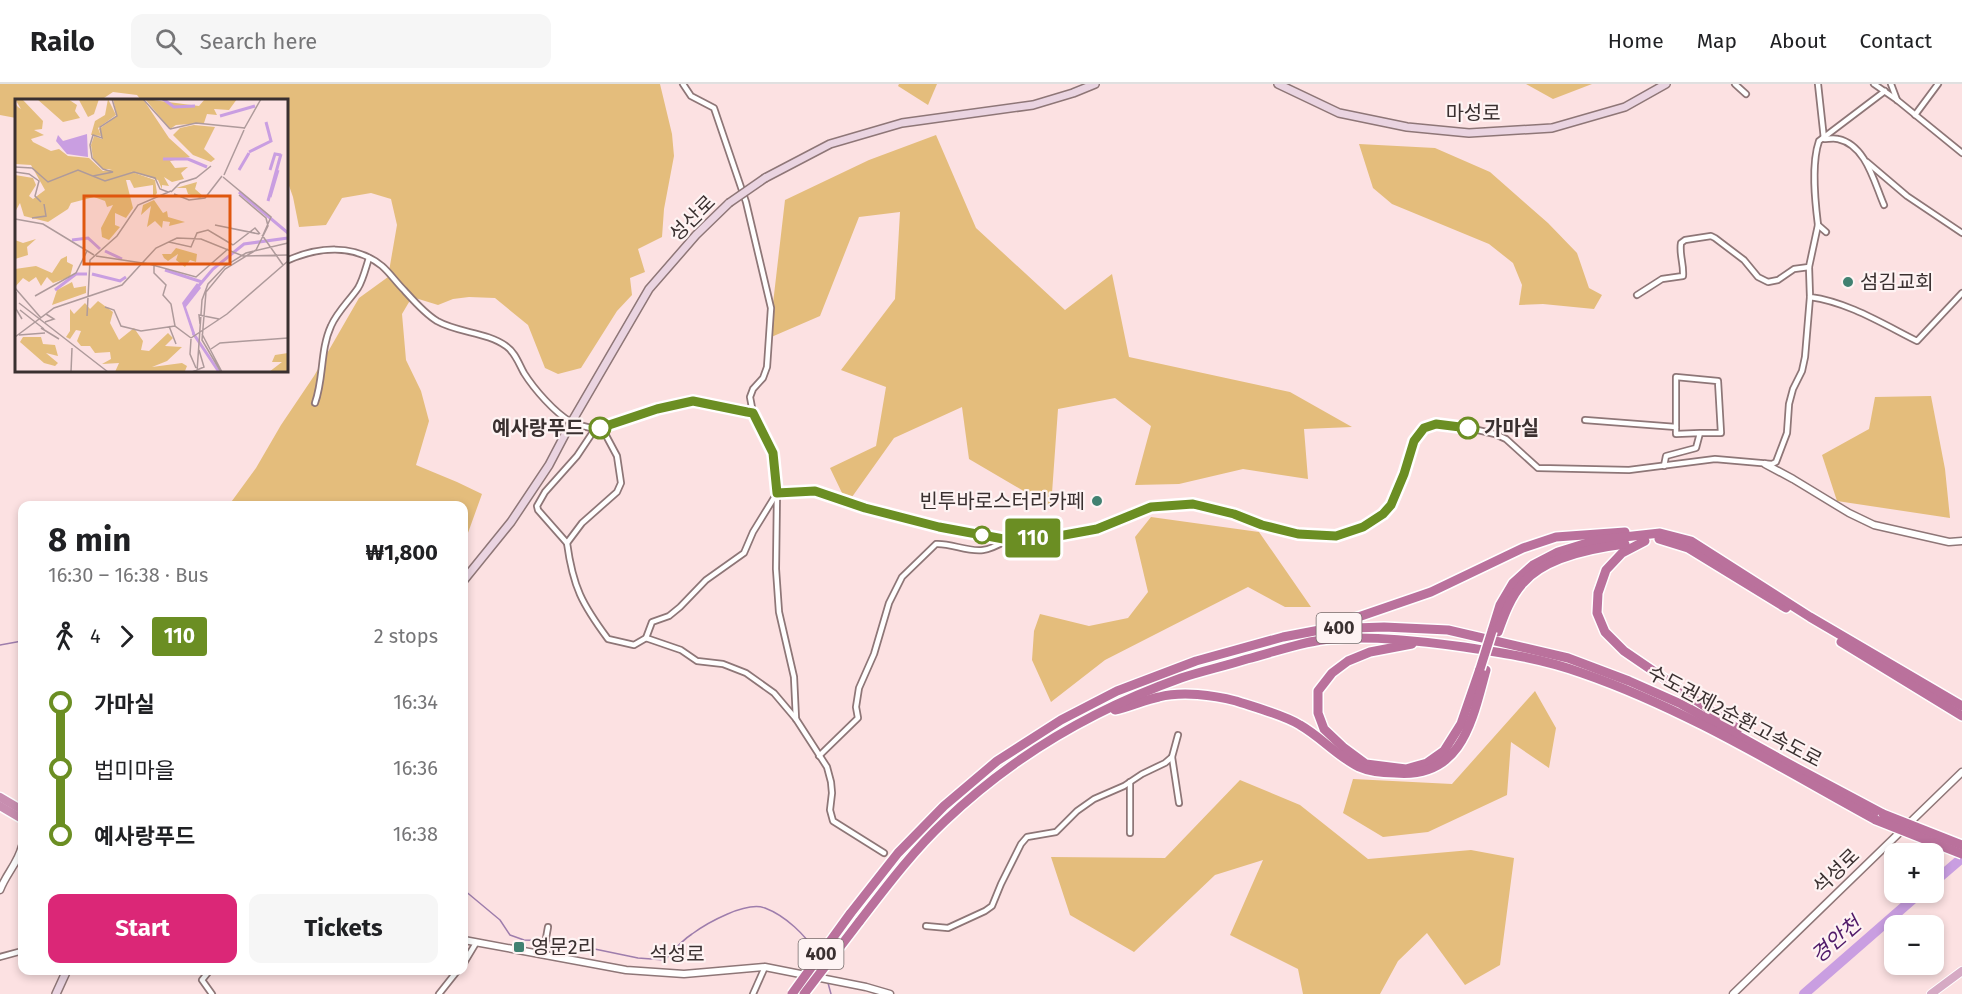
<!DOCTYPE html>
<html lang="en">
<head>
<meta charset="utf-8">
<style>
  body { margin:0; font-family:"Fira Sans","Noto Sans KR",sans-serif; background:#f6f6f6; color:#202124; height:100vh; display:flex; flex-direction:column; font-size:22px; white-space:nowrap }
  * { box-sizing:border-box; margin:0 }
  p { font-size:20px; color:#757577 }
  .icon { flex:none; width:33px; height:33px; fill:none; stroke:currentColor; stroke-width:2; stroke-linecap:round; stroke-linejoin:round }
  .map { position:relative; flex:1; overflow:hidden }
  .details { position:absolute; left:18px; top:417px; width:450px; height:474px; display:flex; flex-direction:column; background:#fff; border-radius:12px; box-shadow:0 3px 9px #0003 }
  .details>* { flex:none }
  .badge { padding:0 12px; border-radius:4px; font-size:21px; line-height:39px }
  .tools { position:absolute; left:1884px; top:759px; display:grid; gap:12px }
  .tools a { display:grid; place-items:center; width:60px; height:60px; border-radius:12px; background:#fff; box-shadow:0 3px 9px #0003; font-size:30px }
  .map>.badge { position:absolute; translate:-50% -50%; box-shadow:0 0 0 3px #fff }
  .legs { display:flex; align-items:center; gap:9px; height:66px; padding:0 30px; font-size:20px }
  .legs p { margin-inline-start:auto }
  .head { display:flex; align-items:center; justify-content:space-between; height:102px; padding:0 30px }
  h1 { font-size:33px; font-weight:700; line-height:45px }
  .cta { display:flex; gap:12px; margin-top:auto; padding:12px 30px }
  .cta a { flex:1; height:69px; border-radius:12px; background:#db2777; color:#fff; font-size:24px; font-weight:700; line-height:69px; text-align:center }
  .cta a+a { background:#f6f6f6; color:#202124 }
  ul { padding:0 30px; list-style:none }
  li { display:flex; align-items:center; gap:21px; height:66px; font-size:22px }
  li i { display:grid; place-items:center; width:9px; height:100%; margin:0 8px; background:currentColor }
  li i::after { content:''; width:15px; height:15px; margin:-8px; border:4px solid; border-radius:50%; background:#fff }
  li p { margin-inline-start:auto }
  li:first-child i { background:linear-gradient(#0000 50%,currentColor 0) }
  li:last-child i { background:linear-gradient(currentColor 50%,#0000 0) }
  header { display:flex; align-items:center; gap:36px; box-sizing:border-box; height:84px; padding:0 30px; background:#fff; border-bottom:2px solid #e0e0e0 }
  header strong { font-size:28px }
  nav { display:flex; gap:33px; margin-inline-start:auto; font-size:21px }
  .search { width:420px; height:54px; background:#f6f6f6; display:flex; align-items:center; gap:15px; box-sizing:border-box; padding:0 21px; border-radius:12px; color:#757577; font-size:22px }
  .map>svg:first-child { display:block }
  .green { fill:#e4bd7c }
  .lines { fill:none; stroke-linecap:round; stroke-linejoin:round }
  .stream { stroke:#9e7dac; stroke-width:1.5 }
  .river { stroke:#c99ee1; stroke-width:10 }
  .minor-casing { stroke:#8e7677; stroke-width:8 }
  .tertiary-casing { stroke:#8e7677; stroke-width:9 }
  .secondary-casing { stroke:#8e7677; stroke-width:10 }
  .primary-casing { stroke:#fff; stroke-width:10 }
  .trunk-casing { stroke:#fff; stroke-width:11 }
  .motorway-casing { stroke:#fff; stroke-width:12 }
  .minor { stroke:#fff; stroke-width:4.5 }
  .tertiary { stroke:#fff; stroke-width:6 }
  .secondary { stroke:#ead4e1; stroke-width:7 }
  .primary { stroke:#d6aac4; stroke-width:8 }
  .trunk { stroke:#c88eb0; stroke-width:8 }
  .motorway { stroke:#ba719c; stroke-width:9 }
  .secondary-bridge-casing { stroke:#8e7677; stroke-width:10; stroke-linecap:butt }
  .motorway-bridge-casing { stroke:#fff; stroke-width:12; stroke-linecap:butt }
  .secondary-bridge { stroke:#ead4e1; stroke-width:7 }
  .motorway-bridge { stroke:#ba719c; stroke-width:9 }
  .line-1-casing { stroke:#fff; stroke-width:14 }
  .line-1 { stroke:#6b8e23; stroke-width:9 }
  .poi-dot { fill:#418171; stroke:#fef3f3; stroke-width:2 }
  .stop-1-dot { fill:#fff; stroke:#6b8e23; stroke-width:3 }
  .labels { text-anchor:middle; stroke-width:4.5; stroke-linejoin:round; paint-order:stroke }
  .shield { fill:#fef3f3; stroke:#756a6a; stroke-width:1.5 }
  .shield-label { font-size:18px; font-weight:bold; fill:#3a3030 }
  .street-label { font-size:20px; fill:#3a3030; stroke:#fef3f3 }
  .poi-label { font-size:20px; fill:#3a3030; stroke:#fef3f3; text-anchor:start }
  .stop-label { font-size:20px; font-weight:bold; fill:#3a3030; stroke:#fef3f3; text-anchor:end }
  .water-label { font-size:21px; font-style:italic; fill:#501a69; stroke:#fef3f3 }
  .inset-river { fill:none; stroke:#c99ee1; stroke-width:3 }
  .inset-road { fill:none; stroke:#ae9a9b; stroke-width:1.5 }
  .view { fill:#df570e; fill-opacity:0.15; stroke:#df570e; stroke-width:3 }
  .inset-edge { fill:none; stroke:#3a3030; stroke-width:3 }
</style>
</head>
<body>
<header>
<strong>Railo</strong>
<div class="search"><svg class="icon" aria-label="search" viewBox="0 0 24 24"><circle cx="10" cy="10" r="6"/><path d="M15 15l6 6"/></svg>Search here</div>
<nav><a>Home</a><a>Map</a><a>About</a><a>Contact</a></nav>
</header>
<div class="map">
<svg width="1962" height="910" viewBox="0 0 1962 910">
  <rect width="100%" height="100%" fill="#fce1e2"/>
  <g class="green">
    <polygon points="0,0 660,0 672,50 674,72 664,125 662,153 638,165 645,188 630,194 632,211 617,227 581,284 558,290 545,284 528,241 495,214 469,213 453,215 438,221 412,213 402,230 406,276 421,307 429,337 416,381 457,398 482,410 464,460 464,422 229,421 256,384 281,341 314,292 359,214 388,193 397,141 391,115 371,109 342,114 326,141 299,143 293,113 287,96 286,16 141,16 137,11 113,8 101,16 16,16 16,34 0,31"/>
    <polygon points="899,0 937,0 928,21 898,2"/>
    <polygon points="1526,0 1592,0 1553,15"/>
    <polygon points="936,51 976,144 1065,226 1112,190 1129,273 1290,308 1352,343 1304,345 1308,395 1243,385 1179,400 1135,401 1151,342 1115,314 1058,325 1051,423 969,375 962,323 894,354 852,413 843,411 830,384 876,362 886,303 841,286 895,215 900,128 859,133 820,232 769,254 785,116 869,76"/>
    <polygon points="1359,60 1435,64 1490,88 1548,139 1577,169 1589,204 1602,211 1594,225 1543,220 1519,221 1522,201 1513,179 1489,160 1392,120 1373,104"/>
    <polygon points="1931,312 1945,385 1950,434 1837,417 1822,371 1869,345 1875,313"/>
    <polygon points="1151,433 1259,448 1311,523 1285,523 1248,503 1105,576 1051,618 1032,576 1034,547 1040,530 1089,542 1128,534 1148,508 1135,453"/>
    <polygon points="1535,607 1556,644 1549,684 1511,658 1507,711 1428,748 1383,753 1343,729 1353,695 1452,700"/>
    <polygon points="1240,696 1300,721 1368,775 1471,766 1514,774 1500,881 1465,901 1427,849 1398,877 1380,910 1303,910 1298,885 1230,851 1263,776 1215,791 1134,868 1070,831 1051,773 1165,774"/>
  </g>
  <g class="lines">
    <g class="stream">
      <polyline points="0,561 22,557"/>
      <path d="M464,806L500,836L510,851L524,856L556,857L638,874L665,876C673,867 681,857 692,850C707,839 746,817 765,824C786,832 805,851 817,869"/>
      <polyline points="828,899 831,910"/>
    </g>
    <g class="river">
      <polyline points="1934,798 1962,774"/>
      <polyline points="1804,910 1921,808"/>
    </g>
    <defs>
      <g id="minor">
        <polyline points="1735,0 1746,10"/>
        <path d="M1818,0L1824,55C1828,55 1834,54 1838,55C1866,61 1874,98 1884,121"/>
        <polyline points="1874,0 1897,16 1962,69"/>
        <polyline points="1891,0 1897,16"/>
        <polyline points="1915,31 1938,0"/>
        <polyline points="1867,78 1907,112 1962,149"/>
        <path d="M1826,148L1818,141C1815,117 1811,80 1819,57L1885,7"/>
        <path d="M286,177C317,163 354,159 382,182C390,189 396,198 404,206C414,217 424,229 437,237C458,249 487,248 506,262C515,268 519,280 524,289C534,305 555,329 571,338"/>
        <path d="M1809,183L1810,213C1848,218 1883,240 1917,257L1962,209"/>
        <path d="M1637,211L1662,195L1683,192C1684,180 1679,170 1681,159L1685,156L1711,152L1715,154L1744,176L1758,193L1768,198L1778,196L1794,185L1809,183L1818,141"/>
        <path d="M315,319C324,294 320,266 331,242C337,228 349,217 358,204C363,196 366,183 369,174"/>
        <polyline points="1585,336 1676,343"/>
        <path d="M571,339L595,345L602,344L617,372L621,399L617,408L582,439L567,459C573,503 582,520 608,555L634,561L646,554L652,538L669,532L680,523L706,496L744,469L753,448L777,409L773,369L753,329L750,313L753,305L763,294L767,283L771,224L746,118L714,24L691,12L683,0"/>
        <polyline points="602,344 657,325 693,317 753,329"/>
        <polyline points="1664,382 1666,372 1696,364 1700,349 1721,349 1718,297 1676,293 1676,350 1700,349"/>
        <polyline points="567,459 538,426 537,422 545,408 577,372 595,345"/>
        <polyline points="646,554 681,566 697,577 723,580 746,589 774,609 796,635 827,683 831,698 832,709 830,726 833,737 884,769"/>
        <polyline points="796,635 794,593 779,528 776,485 777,409 815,407 865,424 939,443 1009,455 1048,454 1097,445 1151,423 1193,420 1234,430 1262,441 1298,450 1336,452 1363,443 1383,430 1391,421 1417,351 1424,344 1436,340 1469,344 1495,350 1506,355 1538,384 1629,386 1715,375 1772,380 1776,378 1787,349 1789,320 1793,305 1802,287 1805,273 1810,213"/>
        <path d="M819,672L858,634L856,623L859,604L874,570L889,519L902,493L936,460C951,459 967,468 983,466C992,465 1000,460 1009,455"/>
        <polyline points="1172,673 1179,719"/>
        <polyline points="1130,749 1130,698"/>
        <polyline points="926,842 948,844 985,827 992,822 1001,800 1021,760 1027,753 1056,748 1077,727 1094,715 1124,702 1142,690 1165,679 1172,673 1178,651"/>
        <polyline points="543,871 548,843"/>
        <polyline points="0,873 22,867"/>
        <polyline points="464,879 476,859"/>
        <polyline points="210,886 202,896 212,910"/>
        <polyline points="439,910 458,886"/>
        <polyline points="753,910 765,883"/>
      </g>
      <g id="tertiary">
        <polyline points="1765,380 1793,395 1849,429 1874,441 1949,458 1962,457"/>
        <path d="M0,806C6,790 18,779 22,762"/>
        <polyline points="464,856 626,886 684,890 765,883 866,903 890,910"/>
        <polyline points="1733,910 1962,688"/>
      </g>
      <g id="secondary">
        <polyline points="1278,0 1339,29 1407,43 1469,49 1552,44 1625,23 1666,0"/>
        <polyline points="765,94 830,60 902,39 1033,21 1073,9 1095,0"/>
        <polyline points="464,496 511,438 549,381 571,339 649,205 696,151 729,119"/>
        <polyline points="56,910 67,886"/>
      </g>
      <polyline id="primary" points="1931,910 1962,887"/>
      <g id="trunk">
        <polyline points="0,713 22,726"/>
        <polyline points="0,722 22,735"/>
      </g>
      <g id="motorway">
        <polyline points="1659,455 1688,464 1786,524"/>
        <polyline points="1645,457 1622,469 1606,486 1598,509 1597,529 1605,548 1624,567 1738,645"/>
        <polyline points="1335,541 1431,508 1523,464 1556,453 1625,448"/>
        <polyline points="1492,547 1500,521 1513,499 1533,481 1558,468 1597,456 1660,449 1691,457 1810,533 1962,622"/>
        <path d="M1498,548C1504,531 1511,512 1523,499C1545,473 1593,464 1625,460"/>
        <polyline points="1841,558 1962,632"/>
        <polyline points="1412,560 1370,568 1348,577 1332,589 1318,607 1318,629 1324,645 1343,663 1366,680 1406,685 1427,679 1444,667 1461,640 1480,585"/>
        <path d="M1115,626C1130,623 1144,616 1159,613C1182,607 1213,611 1236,617C1254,623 1284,631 1300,641C1321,653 1337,672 1359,683C1370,688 1384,689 1395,689C1462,695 1472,637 1486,586"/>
        <polyline points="850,830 898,769 944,722 997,677 1061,636 1117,607 1196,577 1283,553 1325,545 1384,543 1448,546 1568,574 1629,597 1681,620 1791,681 1883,730"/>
        <path d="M859,838C886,803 913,767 945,737C1012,673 1094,625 1181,594C1202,587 1225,582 1247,575C1275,568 1303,557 1331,555C1376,552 1420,557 1464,563C1504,569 1544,575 1582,589C1686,625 1781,684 1876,736"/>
      </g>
    </defs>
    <use href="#minor" class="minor-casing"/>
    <use href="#tertiary" class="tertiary-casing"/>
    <use href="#secondary" class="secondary-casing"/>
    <use href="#primary" class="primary-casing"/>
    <use href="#trunk" class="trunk-casing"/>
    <use href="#motorway" class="motorway-casing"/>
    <use href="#minor" class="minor"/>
    <use href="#tertiary" class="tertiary"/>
    <use href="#secondary" class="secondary"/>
    <use href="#primary" class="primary"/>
    <use href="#trunk" class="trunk"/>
    <use href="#motorway" class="motorway"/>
    <defs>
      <polyline id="secondary-bridge" points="729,119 765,94"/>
      <g id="motorway-bridge">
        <polyline points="1480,585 1492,547"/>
        <polyline points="1883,730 1962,761"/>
        <polyline points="1876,736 1962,770"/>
        <polyline points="792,910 850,830"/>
        <polyline points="804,910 859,838"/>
      </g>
    </defs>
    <use href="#secondary-bridge" class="secondary-bridge-casing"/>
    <use href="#motorway-bridge" class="motorway-bridge-casing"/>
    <use href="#secondary-bridge" class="secondary-bridge"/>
    <use href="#motorway-bridge" class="motorway-bridge"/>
  </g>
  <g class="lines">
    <defs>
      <polyline id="line-1" points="600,344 657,325 693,317 747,328 753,329 773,369 777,409 815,407 865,424 939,443 1009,456 1048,454 1097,445 1151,423 1193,420 1234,430 1262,441 1298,450 1336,452 1363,443 1383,430 1391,421 1404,390 1414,357 1424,344 1436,340 1468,344"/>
    </defs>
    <use href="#line-1" class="line-1-casing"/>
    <use href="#line-1" class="line-1"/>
  </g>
  <g class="poi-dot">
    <circle cx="1848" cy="198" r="6"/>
    <circle cx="1097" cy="417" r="6"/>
    <rect x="513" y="857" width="12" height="12" rx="3"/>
  </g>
  <g class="stop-1-dot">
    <circle cx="600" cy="344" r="10"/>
    <circle cx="1468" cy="344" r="10"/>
    <circle cx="982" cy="451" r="8"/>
  </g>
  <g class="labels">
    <g class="shield">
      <rect x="1316.5" y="529" width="45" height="30" rx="4.5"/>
      <rect x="798.5" y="855" width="45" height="30" rx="4.5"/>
    </g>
    <g class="shield-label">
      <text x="1339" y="550">400</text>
      <text x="821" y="876">400</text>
    </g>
    <g class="street-label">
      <text x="1473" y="36">마성로</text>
      <text transform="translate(692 134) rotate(-45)" y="7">성산로</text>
      <text transform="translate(1735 632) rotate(28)" y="7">수도권제2순환고속도로</text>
      <text transform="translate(1836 787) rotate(-44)" y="7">석성로</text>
      <text x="677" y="877">석성로</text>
    </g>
    <g class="poi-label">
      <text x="1860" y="205">섬김교회</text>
      <text x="1085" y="424" text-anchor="end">빈투바로스터리카페</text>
      <text x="531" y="870">영문2리</text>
    </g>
    <g class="stop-label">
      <text x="584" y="351">예사랑푸드</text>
      <text x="1484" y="351" text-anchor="start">가마실</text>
    </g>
    <g class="water-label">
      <text transform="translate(1836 856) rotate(-41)" y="7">경안천</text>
    </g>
  </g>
  <g transform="translate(15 15)">
    <rect width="273" height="273" fill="#fce1e2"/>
    <path d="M0,0H7L28,22L27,30L19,31L29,36L16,40L18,43L36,52L44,50L53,57L74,59L88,72L97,70H88L78,59L76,46L79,37L87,40L84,30L102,17L98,0H128L154,39L175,58L155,62L160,69L173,68L166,74L169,80L157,83L149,78L154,87L147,86V90L143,81L114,72L140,81L142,94L138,99V86L119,89L115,81H111L118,109L111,119L100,114V126L105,128L94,141L87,138L86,129L98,106L92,108L90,102L79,98L56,104L53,110L33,123L9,117L5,104L0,113V76L18,79L21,86L14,97L18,100L30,91L16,66L0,65V4L3,8L6,10ZM22,0H53L62,6L60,12L65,19L48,23ZM84,0L79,15L73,18L64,1ZM93,0L101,16L83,29L86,37L76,36L80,22L90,16ZM130,0L184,7L190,0H222L214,11L199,10L202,16L192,15L189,24L161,26L155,30ZM179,26L200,28L189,50L200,60L196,63L178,56L158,36L165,29ZM182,83L180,90L188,97L185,99L173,95L171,89H161ZM139,101L148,114L152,112L153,118L170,123L154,127L155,123L148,122L147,129L140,122L132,128L136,107L126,116L128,106ZM21,140L12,148L13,156L0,160V141L8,144ZM161,149L182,155L181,163L175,161L170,168L161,161L163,155L153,162L149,159L147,155H156ZM52,157V163L58,166L55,178L38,184L32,178L26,187L21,178L14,183L8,179L0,188V170L21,167L37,174L46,160ZM57,183L59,189L71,187V194L37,206L42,191ZM83,202L98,213L95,224L104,241L119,229L128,242L126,251L134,252L153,234L158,239L150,247L167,248L152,262L137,268L167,264L172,267L170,272L100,273L104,264L87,265L96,260L95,253L80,254L75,247H66L62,242L66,232L61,231L55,240L51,238L55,232V210L59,215L70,204L75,210ZM8,238H26L28,245L40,246L43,257L31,254L43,264L40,267L29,264L5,243ZM273,254V273H254L267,263H257L260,256Z" fill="#e4bd7c"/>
    <path d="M72,35L73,58L52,55L41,42L43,36L48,42ZM182,184L186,189L171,208L180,234L178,237L167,204Z" fill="#c99ee1"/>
    <path class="inset-river" d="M148,0L159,8L180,7M205,17L240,7M234,53L256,42L251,23M148,60H173L192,68M224,71L234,54M255,71L260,55L266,56M224,93L273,134M255,98L263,71M253,102L266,55M57,141L73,139L85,150M90,152L107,160M150,171L187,183M77,175L105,182L111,178M181,190L198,170L229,145L273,139M40,191L61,175H72M178,234L204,273"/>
    <path class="inset-road" d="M128,0L155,30M155,30L181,24L230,29M229,30L246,0M0,68L17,69L33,83L63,71L90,82L119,73L140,79L145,90L153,93M0,73L14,75L24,82L20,97L26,103M209,76L229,31M78,77L98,73L88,70L77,59L75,46L78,36L87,39L85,28L102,17L97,0M208,78L256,118L248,136M156,93L165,84L181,79L196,67M159,95L174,101L190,99L207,77M17,119L31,117L29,105M0,120L28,125L79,156M200,126L244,135M247,136L268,166M154,143L176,148L182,134L193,131L218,146M218,146L240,129L245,135M81,157L134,165L181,178L213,150M139,166V174L151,186L148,196L156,205L160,227L176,239M0,189L26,219M1,193V210L7,220M20,197L61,174L72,152M4,204L93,273M90,208L99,211L106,227L126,232L160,227M5,211L29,230M72,217L75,161L102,137L123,106L156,92M30,223L39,220L31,215M185,225L184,216L204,220M154,227L161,245M26,229L44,240M187,235L207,273M4,236L30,234M0,238L39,209L107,186L141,149L162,139L186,140L228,157L273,156M176,239L212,215L273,162M176,240L175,255L181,269M196,250L205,244L273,239M56,273L57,249M177,273L189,268L184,251M182,273L187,201L193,185L210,167L231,154L273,144M206,273L187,241L191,193L210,170L241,151L253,127L251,119L224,96"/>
    <path class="view" d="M69,97H215V165H69Z"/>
    <rect width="273" height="273" class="inset-edge"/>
  </g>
</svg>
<div class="tools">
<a>+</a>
<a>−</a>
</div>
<b class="badge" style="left:1033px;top:454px;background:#6b8e23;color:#fff">110</b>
<section class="details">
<div class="head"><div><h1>8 min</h1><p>16:30 – 16:38 · Bus</p></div><b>₩1,800</b></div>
<div class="legs"><svg class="icon" aria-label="walk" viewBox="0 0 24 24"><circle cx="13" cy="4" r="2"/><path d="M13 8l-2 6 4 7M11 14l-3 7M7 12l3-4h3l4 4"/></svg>4<svg class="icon" aria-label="forward" viewBox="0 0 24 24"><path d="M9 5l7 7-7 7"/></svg><b class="badge" style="background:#6b8e23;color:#fff">110</b><p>2 stops</p></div>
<ul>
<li><i style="color:#6b8e23"></i><b>가마실</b><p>16:34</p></li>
<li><i style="color:#6b8e23"></i><span>법미마을</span><p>16:36</p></li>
<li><i style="color:#6b8e23"></i><b>예사랑푸드</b><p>16:38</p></li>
</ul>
<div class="cta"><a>Start</a><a>Tickets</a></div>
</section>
</div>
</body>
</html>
